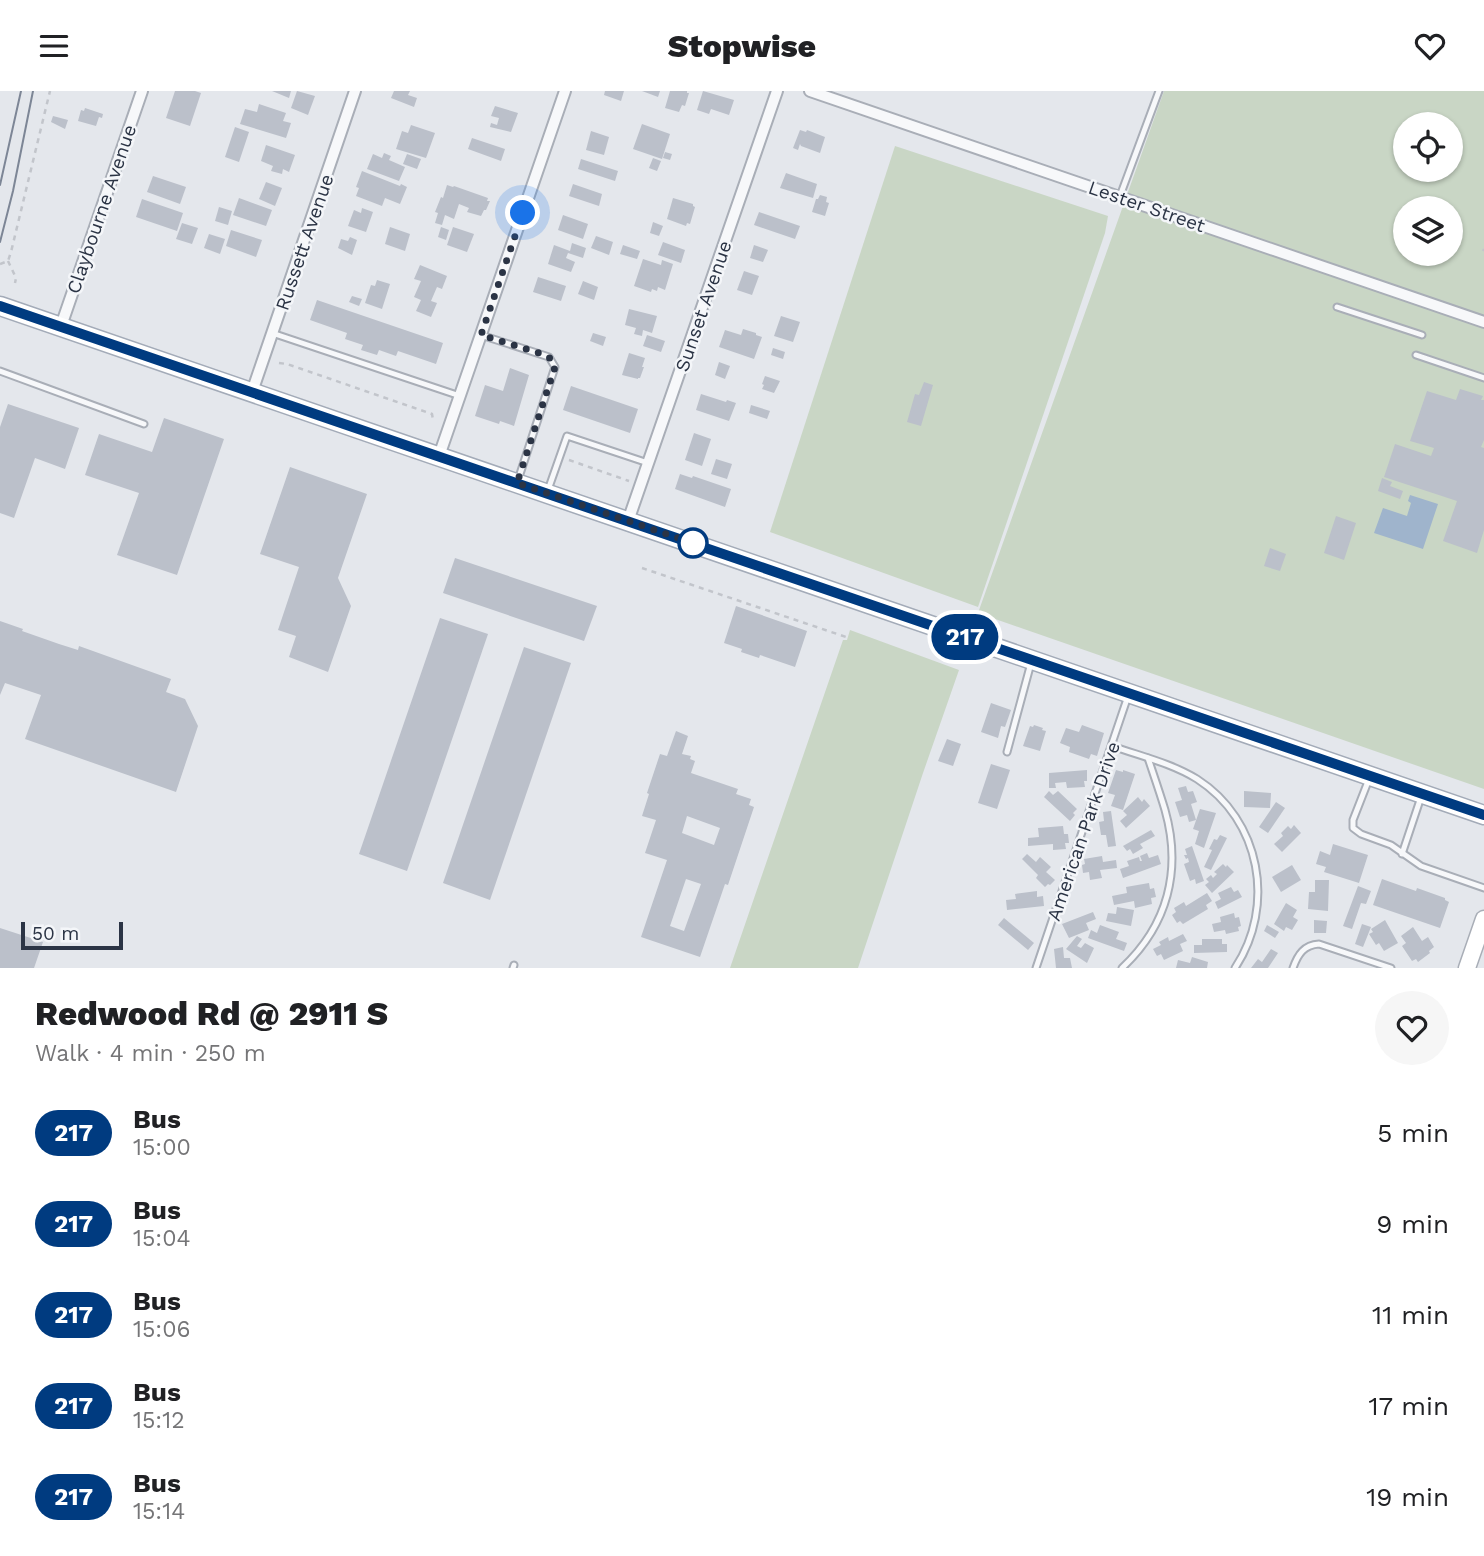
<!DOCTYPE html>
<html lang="en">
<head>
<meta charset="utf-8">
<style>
  body { margin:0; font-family:"Work Sans",sans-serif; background:#f6f6f6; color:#202124; height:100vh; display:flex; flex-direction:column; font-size:26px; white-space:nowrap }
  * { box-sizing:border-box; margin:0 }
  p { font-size:23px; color:#757577 }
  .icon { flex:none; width:38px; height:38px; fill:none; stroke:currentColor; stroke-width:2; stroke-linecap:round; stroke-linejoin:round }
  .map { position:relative; height:877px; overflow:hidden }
  .panel { display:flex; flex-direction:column; background:#fff; flex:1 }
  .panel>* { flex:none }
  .badge { padding:0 14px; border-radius:23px; font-size:24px; line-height:46px }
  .controls { position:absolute; left:1393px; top:21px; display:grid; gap:14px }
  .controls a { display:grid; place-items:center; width:70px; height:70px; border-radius:50%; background:#fff; box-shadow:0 2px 5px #0004; font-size:35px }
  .scale { position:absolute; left:21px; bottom:18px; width:102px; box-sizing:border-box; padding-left:7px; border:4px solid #2b3445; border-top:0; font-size:19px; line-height:24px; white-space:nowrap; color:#2b3445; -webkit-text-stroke:5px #f4f6f9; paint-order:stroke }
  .you { position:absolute; width:35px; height:35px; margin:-18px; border:5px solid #fff; border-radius:50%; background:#1a73e8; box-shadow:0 0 0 10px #1a73e833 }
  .map>.badge { position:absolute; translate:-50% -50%; box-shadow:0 0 0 4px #fff }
  .round { display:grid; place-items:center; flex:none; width:74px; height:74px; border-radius:37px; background:#f6f6f6 }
  .headline { display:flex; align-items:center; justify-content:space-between; height:119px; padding:0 35px }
  h1 { font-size:33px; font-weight:800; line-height:52px }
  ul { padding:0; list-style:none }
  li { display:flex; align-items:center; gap:21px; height:91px; padding:0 35px }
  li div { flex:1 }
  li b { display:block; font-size:26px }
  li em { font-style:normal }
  li .badge { min-width:77px; font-weight:700; text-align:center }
  header { display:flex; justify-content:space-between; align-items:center; height:91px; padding:0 35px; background:#fff; font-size:32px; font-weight:800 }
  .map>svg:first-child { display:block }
  .green { fill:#c9d6c5; fill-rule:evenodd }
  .water { fill:#9fb4cc }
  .building { fill:#bbc0ca; fill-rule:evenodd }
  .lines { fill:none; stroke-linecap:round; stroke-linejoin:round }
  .service-casing { stroke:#a9aeb7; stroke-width:9 }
  .minor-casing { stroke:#a9aeb7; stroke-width:14 }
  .secondary-casing { stroke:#a9aeb7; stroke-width:19 }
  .primary-casing { stroke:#a3abb8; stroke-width:21 }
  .path { stroke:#c2c5cb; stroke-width:2.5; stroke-dasharray:5 5; stroke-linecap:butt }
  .service { stroke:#f7f8fa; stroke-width:5 }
  .minor { stroke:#f7f8fa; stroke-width:10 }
  .secondary { stroke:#fff; stroke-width:16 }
  .primary { stroke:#fff; stroke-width:18 }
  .tram { stroke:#7d8696; stroke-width:2 }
  .line-casing { stroke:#fff; stroke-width:16 }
  .line { stroke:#003b80; stroke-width:10 }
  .walk { stroke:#2b3445; stroke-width:7; stroke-dasharray:0 12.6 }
  .stop-dot { fill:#fff; stroke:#003b80; stroke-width:3.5 }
  .labels { text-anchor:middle; stroke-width:5; stroke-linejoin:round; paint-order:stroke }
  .street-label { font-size:19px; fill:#2b3445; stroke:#f4f6f9 }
</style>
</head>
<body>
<header><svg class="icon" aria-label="menu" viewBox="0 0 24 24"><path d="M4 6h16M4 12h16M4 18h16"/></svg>Stopwise<svg class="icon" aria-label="heart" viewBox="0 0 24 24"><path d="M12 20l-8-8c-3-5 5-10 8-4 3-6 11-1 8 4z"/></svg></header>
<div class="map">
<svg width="1484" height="877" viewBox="0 0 1484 877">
  <rect width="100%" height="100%" fill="#e4e7ec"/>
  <g class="green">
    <path d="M1164,0H1484V698L978,522ZM1405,33H1451V79H1405ZM1405,117H1451V163H1405Z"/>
    <polygon points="895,55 1108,125 1105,142 978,516 770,441"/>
    <polygon points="850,539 959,579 923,682 858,877 730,877 843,549 847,549"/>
  </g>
  <polygon class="water" points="1410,404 1438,413 1423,458 1374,442 1383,417 1407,425 1411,412 1408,410"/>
  <g class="building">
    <polygon points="175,0 195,0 201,2 190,35 166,27"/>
    <polygon points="272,0 291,0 289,7"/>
    <polygon points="297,0 315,5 308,24 291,17"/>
    <polygon points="394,0 410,0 408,4 417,7 414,16 391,7"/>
    <polygon points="605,0 624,0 621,10 604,4"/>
    <polygon points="642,0 660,0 658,6"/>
    <polygon points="670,0 687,0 687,2 689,2 685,15 682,14 679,21 665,17"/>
    <polygon points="703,0 734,9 729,24 711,18 709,23 697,19"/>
    <polygon points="259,13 286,22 283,30 291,32 286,47 240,33 245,18 257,21"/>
    <polygon points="495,15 518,22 511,41 490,36 491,32 497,34 499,27 491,25"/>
    <polygon points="85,17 103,23 102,27 99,26 96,35 78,30 81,19 84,20"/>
    <polygon points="53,25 68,29 65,38 51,31"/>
    <polygon points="642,33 670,43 662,68 633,58"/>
    <polygon points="411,34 435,42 426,67 396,58 402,40 408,42"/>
    <polygon points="235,36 249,41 239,71 225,66"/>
    <polygon points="800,39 806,41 807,39 825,46 820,62 801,55 800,53 798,59 793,57"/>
    <polygon points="591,40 609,46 604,64 586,59"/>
    <polygon points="472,47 505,58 501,70 468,58"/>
    <polygon points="266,54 295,64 289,81 283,78 282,83 271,80 273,75 261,70"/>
    <polygon points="665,61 672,63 670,69 663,67"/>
    <polygon points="384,62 391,65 389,69 405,76 399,90 367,78 373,63 382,67"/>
    <polygon points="407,63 421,68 417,78 403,73"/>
    <polygon points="653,67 661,70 657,80 649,77"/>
    <polygon points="581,68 618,80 615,90 578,78"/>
    <polygon points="362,80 400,95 401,93 407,96 400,113 385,107 382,115 356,105 359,97 356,96"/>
    <polygon points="786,82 817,93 813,107 780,97"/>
    <polygon points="153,85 186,96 180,113 147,101"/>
    <polygon points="266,91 282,97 275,115 259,108"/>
    <polygon points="573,93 602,103 599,115 569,105"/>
    <polygon points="447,94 453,96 454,95 488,107 487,110 490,110 486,119 484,119 481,125 467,121 469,117 459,113 454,128 445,124 442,134 435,132 438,122 435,121 441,106 443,107"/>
    <polygon points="820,104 827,106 826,111 829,112 825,125 812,121 816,108 818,108"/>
    <polygon points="239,107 272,119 266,135 233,124"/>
    <polygon points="673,107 693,113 693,115 695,116 690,133 687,132 686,135 667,128"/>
    <polygon points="142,108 183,122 177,140 136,126"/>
    <polygon points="219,116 232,120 228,134 215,130"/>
    <polygon points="362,117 373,121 366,141 348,135 354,119 361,122"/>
    <polygon points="759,121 800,135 795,148 754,134"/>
    <polygon points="563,124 588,133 583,148 558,139"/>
    <polygon points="653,131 663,135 659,145 650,142"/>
    <polygon points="182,132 198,137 192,153 176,148"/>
    <polygon points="390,136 410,143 405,160 385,153"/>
    <polygon points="441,136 449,139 446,149 438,146"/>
    <polygon points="453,136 474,143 467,161 447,154"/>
    <polygon points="231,139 262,149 256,166 226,155"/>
    <polygon points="209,143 225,148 220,163 204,157"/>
    <polygon points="596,145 613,151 609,164 591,157"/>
    <polygon points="350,146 357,149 352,164 338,157 341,148 348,150"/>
    <polygon points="663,151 685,159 681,172 658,164"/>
    <polygon points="572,152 586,157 583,167 568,162 566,167 575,171 571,181 548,173 554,154 570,160"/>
    <polygon points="623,154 640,160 637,168 620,163"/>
    <polygon points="754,154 768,159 763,171 750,167"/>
    <polygon points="643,168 661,174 662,169 673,173 665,199 658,196 657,200 652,198 651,201 634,195"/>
    <polygon points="420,174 447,185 442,198 437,196 431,210 437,212 431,226 416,220 421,209 414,206 421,190 414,188"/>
    <polygon points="744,180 759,185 752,204 737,199"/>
    <polygon points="538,186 566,195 561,210 533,201"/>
    <polygon points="377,189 390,193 382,218 365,212 371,194 375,195"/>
    <polygon points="583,190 598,196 594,209 578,203"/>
    <polygon points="352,205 362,208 359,215 349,211"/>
    <polygon points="317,209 443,252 436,273 398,260 396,265 379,259 377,264 361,259 363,254 345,248 347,242 310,229"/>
    <polygon points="629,218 657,225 652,242 643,239 642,245 634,243 636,237 625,234"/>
    <polygon points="781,225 800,231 793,251 774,245"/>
    <polygon points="743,238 756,242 756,244 762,246 754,268 719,256 725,239 741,244"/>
    <polygon points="593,242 606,246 603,255 590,250"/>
    <polygon points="647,244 665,250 661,261 643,255"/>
    <polygon points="773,257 785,261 783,268 771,264"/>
    <polygon points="629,262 645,267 642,276 644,276 640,287 638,287 638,288 622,284"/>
    <polygon points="719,271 730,275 725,288 715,284"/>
    <polygon points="510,277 529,284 514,335 500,330 499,333 475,325 485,294 503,300"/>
    <polygon points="765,285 780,290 774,302 762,298 764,294 762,293"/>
    <polygon points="924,291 933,294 921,335 907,331 915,303 919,304"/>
    <polygon points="571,295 638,318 630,342 563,319"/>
    <polygon points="1460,298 1483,305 1481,309 1484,309 1484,349 1481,356 1484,357 1484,439 1477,462 1443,450 1457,410 1384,386 1395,353 1431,365 1434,357 1410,350 1427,300 1456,309"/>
    <polygon points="701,303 726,311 727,309 736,312 729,330 696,319"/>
    <polygon points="8,313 79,337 65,378 35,367 14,427 0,422 0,336"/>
    <polygon points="751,314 770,320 767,328 749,322"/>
    <polygon points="164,327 224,348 177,484 117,464 139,402 85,384 99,343 152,361"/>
    <polygon points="694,342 711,348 702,375 685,369"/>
    <polygon points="716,368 732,373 727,388 711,383"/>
    <polygon points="290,376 367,403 338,487 351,515 328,581 289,566 296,545 278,539 299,476 260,463"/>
    <polygon points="680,383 692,387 693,385 731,398 725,416 675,398"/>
    <polygon points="1382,387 1392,391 1390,395 1403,400 1400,408 1378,400"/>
    <polygon points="1336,425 1356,432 1344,469 1324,462"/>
    <polygon points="1270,457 1286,463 1280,480 1264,475"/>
    <polygon points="455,467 597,515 584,550 443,502"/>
    <polygon points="736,515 807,540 795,576 760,564 759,567 741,561 742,558 724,552"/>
    <polygon points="440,527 488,543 407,780 359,763"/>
    <polygon points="0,530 23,538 22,540 59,553 78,559 79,555 171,588 166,601 185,608 198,635 176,701 25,648 41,604 5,592 0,604"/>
    <polygon points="524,556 571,572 490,809 443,792"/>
    <polygon points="991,612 1011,619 1005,636 1001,635 998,647 981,641"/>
    <polygon points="1034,634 1043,637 1042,639 1046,640 1040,660 1023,655 1030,635 1033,636"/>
    <polygon points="1082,634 1104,642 1097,665 1091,663 1089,668 1069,661 1070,656 1060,652 1066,637 1079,641"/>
    <path d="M676,640L688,645L682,663L691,665L690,668L695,670L691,682L738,698L736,703L751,708L749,714L754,716L728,794L725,793L700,866L641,846L667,769L645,762L656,729L642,725L649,703L647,702L660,663L667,665ZM687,725L720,737L714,754L682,742ZM686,788L701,793L684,840L670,835Z"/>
    <polygon points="947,648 961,653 953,675 938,670"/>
    <polygon points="991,673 1010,679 997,718 978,712"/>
    <polygon points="1087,679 1087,690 1084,690 1085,696 1067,697 1066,691 1055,692 1056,697 1049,697 1049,682"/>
    <polygon points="1116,679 1123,681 1123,679 1135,683 1123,719 1111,715 1115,704 1108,702"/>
    <polygon points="1186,695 1188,701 1193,700 1197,711 1191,713 1196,729 1189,731 1187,724 1180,726 1175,711 1182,709 1178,697"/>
    <polygon points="1049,700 1053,704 1058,700 1077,718 1073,722 1075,724 1070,730 1044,706"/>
    <polygon points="1244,700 1271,702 1270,717 1244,716"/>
    <polygon points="1138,706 1142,711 1144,708 1150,715 1126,737 1120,730 1127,724 1123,720"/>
    <polygon points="1276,711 1285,717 1268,742 1259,736"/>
    <polygon points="1200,718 1216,722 1204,757 1195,753 1199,740 1193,738"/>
    <polygon points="1111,720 1116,755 1108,756 1106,744 1101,744 1099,731 1104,730 1103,721"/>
    <polygon points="1294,734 1301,742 1282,761 1274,753 1283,745 1281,742 1288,735 1291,738"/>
    <polygon points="1063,735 1064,743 1068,743 1069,752 1065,752 1066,758 1053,759 1053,753 1028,755 1028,747 1039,746 1038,737"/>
    <polygon points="1151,739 1155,745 1140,753 1143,757 1133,763 1130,758 1127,760 1123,755"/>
    <polygon points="1220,744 1227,747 1211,779 1204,776 1212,759 1209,758 1214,748 1217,749"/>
    <polygon points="1333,753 1368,764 1359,792 1324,781 1326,776 1316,773 1320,760 1330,764"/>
    <polygon points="1192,755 1204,790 1196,793 1195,788 1190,790 1184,773 1189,771 1188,767 1186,768 1184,764 1187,764 1185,758"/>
    <polygon points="1147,762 1149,767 1158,764 1161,773 1123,787 1120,778 1129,775 1127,770 1139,766 1140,770 1142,770 1140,765"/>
    <polygon points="1027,763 1036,771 1040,766 1051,776 1046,781 1055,789 1050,794 1048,793 1045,796 1036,787 1038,784 1022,768"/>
    <polygon points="1102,765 1103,771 1116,769 1117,777 1100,779 1102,787 1090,789 1089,781 1083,782 1082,774 1085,773 1084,768"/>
    <polygon points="1223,773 1226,776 1227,774 1234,781 1212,802 1205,794 1209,791 1206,788 1211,784 1213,787 1217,783 1214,781"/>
    <polygon points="1292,774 1301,789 1281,801 1272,786"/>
    <polygon points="1382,788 1416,800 1417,797 1445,807 1445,809 1449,811 1440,837 1373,814"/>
    <polygon points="1315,789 1329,789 1328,820 1308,818 1309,801 1315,801"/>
    <polygon points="1149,792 1150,798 1154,797 1156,806 1151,807 1152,813 1135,817 1134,810 1114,814 1112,805 1127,802 1126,796"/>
    <polygon points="1358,795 1371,800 1366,813 1361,812 1352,838 1343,835"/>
    <polygon points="1231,796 1234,801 1238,799 1242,806 1218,818 1215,811 1221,808 1218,802"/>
    <polygon points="1037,800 1037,806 1043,805 1044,815 1007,819 1006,809 1016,808 1015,803"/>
    <polygon points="1207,802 1212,810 1206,814 1208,818 1183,833 1180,830 1177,832 1172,824 1176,821 1174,817 1184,811 1186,815"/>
    <polygon points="1286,812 1297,819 1293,826 1298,829 1292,839 1286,836 1284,840 1274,833"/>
    <polygon points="1117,816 1134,819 1131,835 1106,830 1108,822 1116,823"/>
    <polygon points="1093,821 1096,828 1086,832 1089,839 1069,847 1062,833"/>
    <polygon points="1234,822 1235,827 1239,826 1241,835 1238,836 1239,840 1226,843 1225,839 1214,841 1212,833 1221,831 1220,826"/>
    <polygon points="1004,827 1034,852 1028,859 998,834"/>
    <polygon points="1314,829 1327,830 1326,842 1314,842"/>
    <polygon points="1385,829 1398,852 1384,860 1379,852 1376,854 1369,843 1373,841 1371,838"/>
    <polygon points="1362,833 1371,836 1363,856 1355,853"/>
    <polygon points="1100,834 1119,841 1116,848 1127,852 1124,860 1088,847 1091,839 1097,842"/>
    <polygon points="1267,834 1279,841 1275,847 1264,840"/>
    <polygon points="1413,836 1422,850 1428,846 1434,856 1429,860 1430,862 1418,871 1416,868 1412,870 1402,855 1406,852 1401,845"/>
    <polygon points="0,837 43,851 34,877 0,877"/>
    <polygon points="1183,843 1187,850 1180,853 1183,860 1164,869 1161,863 1157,865 1153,858 1161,854 1159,851 1168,846 1169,850"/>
    <polygon points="1077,845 1082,848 1077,855 1081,857 1085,852 1094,857 1087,872 1066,858"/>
    <polygon points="1202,848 1222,848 1222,853 1227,853 1227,861 1194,862 1194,854 1202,854"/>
    <polygon points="1063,856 1064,867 1070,867 1072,877 1056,877 1054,858"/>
    <polygon points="1271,858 1278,862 1268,877 1251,877 1258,868 1262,871"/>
    <polygon points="1192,866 1208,871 1207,877 1176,877 1178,869 1190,872"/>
  </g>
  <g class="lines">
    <defs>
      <g id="service">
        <polyline points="1120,105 1159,0"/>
        <polyline points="1337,216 1422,244"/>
        <polyline points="272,242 460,305"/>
        <polyline points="481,244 549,266 555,276 518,389"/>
        <polyline points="1416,264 1484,287"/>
        <polyline points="0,280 144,333"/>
        <polyline points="548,399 567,345 648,372"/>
        <path d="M1112,655C1140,665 1171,672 1197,688C1261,729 1276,815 1235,877"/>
        <polyline points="1007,661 1031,572"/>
        <polyline points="1369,688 1353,729 1353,737 1361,743 1391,754 1421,775 1484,797"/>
        <polyline points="1402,763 1421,706"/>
        <polyline points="513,877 514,874"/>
        <polyline points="1036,877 1128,605"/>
        <path d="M1122,877C1168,834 1182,779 1165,719C1160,702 1154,685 1148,667"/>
        <path d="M1293,877C1298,863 1304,854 1319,853L1391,877"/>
      </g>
      <g id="minor">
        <polyline points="810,0 1484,231"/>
        <polyline points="61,235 142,0"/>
        <polyline points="252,301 355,0"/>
        <polyline points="439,365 565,0"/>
        <polyline points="628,430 777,0"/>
      </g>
      <polyline id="secondary" points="1467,877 1484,828"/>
      <polyline id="primary" points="0,215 1484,724"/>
    </defs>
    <use href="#service" class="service-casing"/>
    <use href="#minor" class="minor-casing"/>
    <use href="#secondary" class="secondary-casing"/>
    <use href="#primary" class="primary-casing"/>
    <g class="path">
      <polyline points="1483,160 1484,158"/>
      <polyline points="8,170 16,187 15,192"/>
      <polyline points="0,173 8,170 11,161 50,0"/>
      <polyline points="279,272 287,273 432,323 433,329"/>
      <polyline points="569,369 629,390"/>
      <polyline points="642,477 846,546"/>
    </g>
    <use href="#service" class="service"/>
    <use href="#minor" class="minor"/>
    <use href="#secondary" class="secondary"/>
    <use href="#primary" class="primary"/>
    <g class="tram">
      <polyline points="0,94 21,0"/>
      <polyline points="0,151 13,100 33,0"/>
    </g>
  </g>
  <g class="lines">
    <defs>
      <polyline id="line" points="0,215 1484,724"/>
    </defs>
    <use href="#line" class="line-casing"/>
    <use href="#line" class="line"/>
    <polyline class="walk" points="523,122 481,244 542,263 549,266 555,276 517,392 693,452"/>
  </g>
  <circle class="stop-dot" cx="693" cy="452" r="14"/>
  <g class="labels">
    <g class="street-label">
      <text transform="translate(1147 115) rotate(19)" y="7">Lester Street</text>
      <text transform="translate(101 118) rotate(-71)" y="7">Claybourne Avenue</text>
      <text transform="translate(304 151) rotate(-71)" y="7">Russett Avenue</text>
      <text transform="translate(703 215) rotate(-71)" y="7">Sunset Avenue</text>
      <text transform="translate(1083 740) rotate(-71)" y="7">American Park Drive</text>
    </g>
  </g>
</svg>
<div class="controls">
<a><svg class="icon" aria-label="locate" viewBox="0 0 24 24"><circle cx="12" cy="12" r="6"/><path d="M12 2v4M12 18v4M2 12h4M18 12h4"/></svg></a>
<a><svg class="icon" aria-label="layers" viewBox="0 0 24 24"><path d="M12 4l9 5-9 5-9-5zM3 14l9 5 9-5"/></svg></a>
</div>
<div class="scale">50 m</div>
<div class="you" style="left:523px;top:122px"></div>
<b class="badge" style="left:965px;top:546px;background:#003b80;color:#fff">217</b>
</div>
<section class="panel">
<div class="headline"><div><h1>Redwood Rd @ 2911 S</h1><p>Walk · 4 min · 250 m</p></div><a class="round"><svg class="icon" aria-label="heart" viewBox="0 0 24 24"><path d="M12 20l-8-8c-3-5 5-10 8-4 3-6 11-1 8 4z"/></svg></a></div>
<ul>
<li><span class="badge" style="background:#003b80;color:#fff">217</span><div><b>Bus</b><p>15:00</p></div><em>5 min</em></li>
<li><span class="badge" style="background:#003b80;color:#fff">217</span><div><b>Bus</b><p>15:04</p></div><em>9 min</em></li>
<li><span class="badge" style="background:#003b80;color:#fff">217</span><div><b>Bus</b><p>15:06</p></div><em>11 min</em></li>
<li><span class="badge" style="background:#003b80;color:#fff">217</span><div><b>Bus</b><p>15:12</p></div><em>17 min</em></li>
<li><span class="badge" style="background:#003b80;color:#fff">217</span><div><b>Bus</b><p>15:14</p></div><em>19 min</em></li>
</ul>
</section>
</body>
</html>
